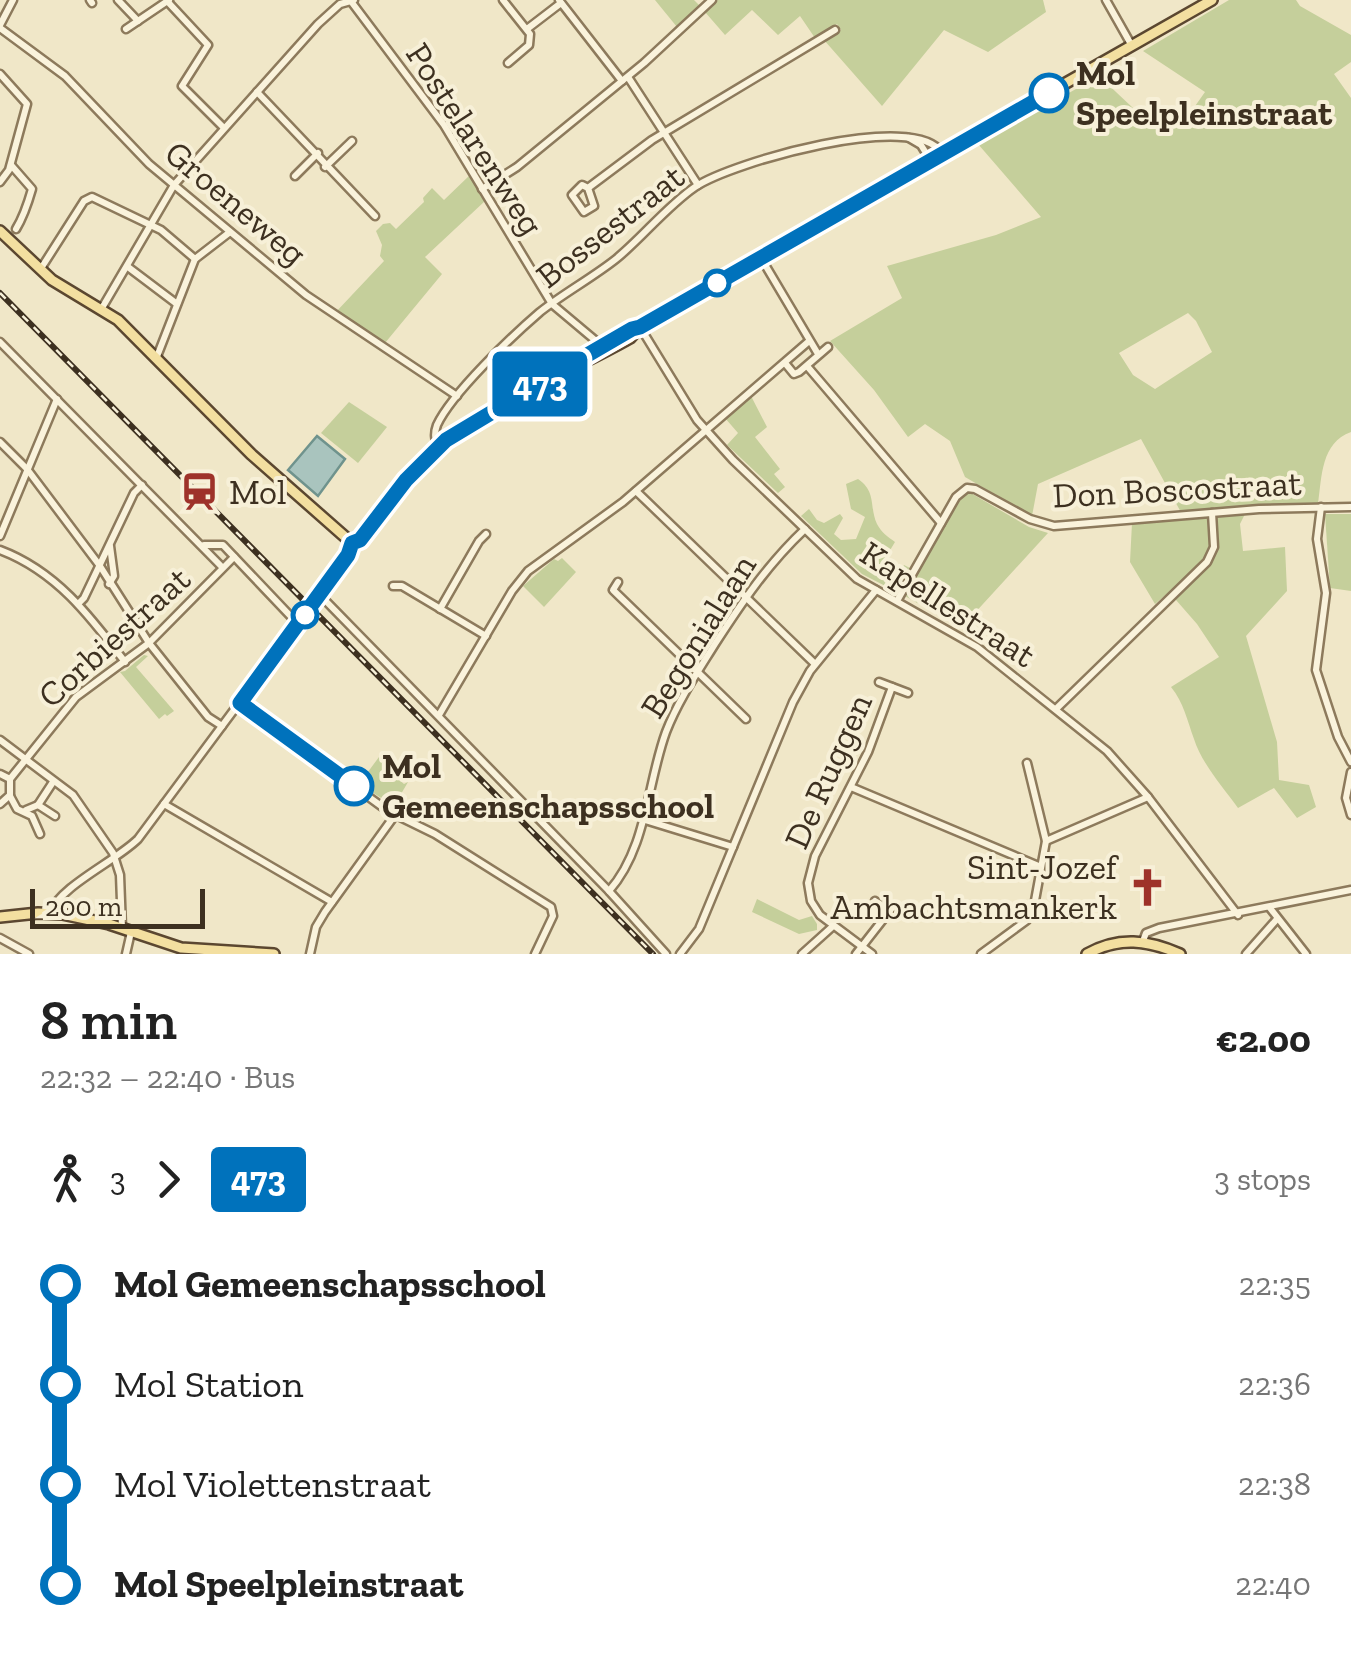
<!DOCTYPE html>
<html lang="en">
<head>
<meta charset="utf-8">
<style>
  body { margin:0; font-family:"Zilla Slab",serif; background:#f2f2f2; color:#222; height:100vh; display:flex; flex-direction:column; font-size:38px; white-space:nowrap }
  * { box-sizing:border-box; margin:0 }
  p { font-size:32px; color:#767676 }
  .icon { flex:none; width:55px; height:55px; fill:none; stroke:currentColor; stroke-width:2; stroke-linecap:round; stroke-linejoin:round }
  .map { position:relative; height:954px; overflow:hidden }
  .drawer { display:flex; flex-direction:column; background:#fff; flex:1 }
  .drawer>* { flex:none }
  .badge { padding:0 20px; border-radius:8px; font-size:35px; line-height:65px }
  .scale { position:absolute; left:30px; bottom:25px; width:175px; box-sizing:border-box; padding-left:10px; border:5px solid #3d3020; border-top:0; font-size:28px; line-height:35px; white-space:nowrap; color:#3d3020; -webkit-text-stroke:8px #f7f0d8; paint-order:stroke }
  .map>.badge { position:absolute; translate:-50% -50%; box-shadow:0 0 0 5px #fff }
  .legs { display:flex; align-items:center; gap:15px; height:110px; padding:0 40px; font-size:32px }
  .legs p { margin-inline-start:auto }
  .overview { display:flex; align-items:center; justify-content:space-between; height:170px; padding:0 40px }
  h1 { font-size:55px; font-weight:600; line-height:75px }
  ul { padding:0 40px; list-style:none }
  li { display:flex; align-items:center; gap:35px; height:100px; font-size:38px }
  li i { display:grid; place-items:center; width:15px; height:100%; margin:0 12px; background:currentColor }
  li i::after { content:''; width:25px; height:25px; margin:-12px; border:8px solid; border-radius:50%; background:#fff }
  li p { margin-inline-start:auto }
  li:first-child i { background:linear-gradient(#0000 50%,currentColor 0) }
  li:last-child i { background:linear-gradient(currentColor 50%,#0000 0) }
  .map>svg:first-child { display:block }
  .green { fill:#c5cf9b; fill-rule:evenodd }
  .water { fill:#a9c4be; stroke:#6f938d; stroke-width:2.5 }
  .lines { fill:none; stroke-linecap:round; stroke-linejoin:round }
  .minor-casing { stroke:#8d7a5c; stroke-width:11 }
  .major-casing { stroke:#5b4730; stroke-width:14 }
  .minor { stroke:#faf3dc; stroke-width:6 }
  .major { stroke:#f3dfa0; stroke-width:9 }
  .rail-casing { stroke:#3d3020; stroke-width:6 }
  .rail { stroke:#f7f0d8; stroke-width:2.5; stroke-dasharray:8; stroke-linecap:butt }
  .line-1-casing { stroke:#fff; stroke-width:22 }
  .line-1 { stroke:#0072bc; stroke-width:15 }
  .stop-1-dot { fill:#fff; stroke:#0072bc; stroke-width:5 }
  .labels { text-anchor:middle; stroke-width:8; stroke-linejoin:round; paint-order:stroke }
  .stop-label { font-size:35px; font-weight:bold; fill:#3d3020; stroke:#f7f0d8; text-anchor:start }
  .street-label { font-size:35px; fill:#3d3020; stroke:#f7f0d8 }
  .poi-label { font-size:35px; fill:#3d3020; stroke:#f7f0d8; text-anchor:start }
</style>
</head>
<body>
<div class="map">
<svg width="1351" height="954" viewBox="0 0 1351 954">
  <rect width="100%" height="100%" fill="#f0e7c8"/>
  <g class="green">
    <polygon points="655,0 694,0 700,6 677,27"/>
    <polygon points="718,0 1043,0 1046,12 988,52 944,30 882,106 824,40 841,30 837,24 815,38 800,16 778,35 752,10 725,35 705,12"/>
    <path d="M1229,0H1296L1300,6L1351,35V62L1334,74L1351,98V432C1321,443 1322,476 1318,504L1249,506L1240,524L1243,551L1285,547L1287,591L1246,636L1277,742L1279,780L1309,785L1316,807L1297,818L1274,788L1238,808C1223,787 1202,764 1194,739C1187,720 1184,703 1171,687L1219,657L1197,624L1169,592L1155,604L1130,562L1132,523L1183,516L1141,439L1038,484L1032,516L965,477L950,441L925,424L908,437L874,390L830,341L902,298L887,266L996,235L1041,217L978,144L1099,76L1150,124L1181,126L1205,92L1143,51ZM1188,313L1196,321L1212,352L1155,389L1133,375L1119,353Z"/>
    <polygon points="470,175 485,201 425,257 442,274 385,343 335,313 384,261 380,256 382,245 376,231 383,224 390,223 396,229 424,202 423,198 432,188 444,200"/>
    <polygon points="751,396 767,427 755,437 780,469 774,474 785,487 778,493 727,445 738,433 725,418"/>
    <polygon points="349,402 387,427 358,463 321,433"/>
    <path d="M858,479C877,492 869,507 877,524C881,532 888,537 895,542L878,570L895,582L904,565L910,568L897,592L862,574L801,516L809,509L817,520L824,523L840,514L843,518L834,534L841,540L856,539L865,517L851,509L846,484Z"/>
    <polygon points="969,492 1029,527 1048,533 961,628 905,596 958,500"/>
    <polygon points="1325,514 1351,514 1351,591 1330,588"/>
    <polygon points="562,558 576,572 544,607 523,586 554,559 558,561"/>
    <polygon points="144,655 148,656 136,667 174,711 167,716 165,714 159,719 120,672 125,671"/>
    <polygon points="379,757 392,765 391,773 404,784 408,782 394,806 359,784"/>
    <polygon points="757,899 799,920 812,916 817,924 817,930 799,934 752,912"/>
  </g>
  <polygon class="water" points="317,436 345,459 318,496 288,470"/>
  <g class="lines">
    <defs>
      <g id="minor">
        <polyline points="90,0 92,3"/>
        <polyline points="118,0 138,21"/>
        <polyline points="350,0 444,125 552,304 602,346"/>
        <polyline points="503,0 530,34 529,45 508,63"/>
        <polyline points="559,0 622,81"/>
        <polyline points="1106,0 1132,46"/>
        <polyline points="167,1 208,45 182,86 224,128"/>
        <polyline points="0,25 13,0"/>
        <polyline points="0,28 65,76 149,164 306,295 457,396"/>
        <polyline points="126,29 169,0"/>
        <polyline points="527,29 561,3"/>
        <polyline points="0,74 27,104 9,170 0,182"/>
        <polyline points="628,77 698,185"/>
        <polyline points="257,92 375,216"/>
        <polyline points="909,138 921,145 931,161"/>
        <path d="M11,165L32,189C28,203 24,216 16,229"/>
        <polyline points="325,167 352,141"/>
        <polyline points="295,176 318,153"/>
        <polyline points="588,188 582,185 572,195 584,212 594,206 588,188 652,140 835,30"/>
        <polyline points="482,189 517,167 644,63 712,0"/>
        <polyline points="761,258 818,354"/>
        <polyline points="128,267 177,304"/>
        <polyline points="40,270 84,201 92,197 161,230 195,259"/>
        <polyline points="102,308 174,185 318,24 340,4 354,0"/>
        <polyline points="640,327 697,420 733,460 857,579 977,647 1107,751 1148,797 1238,915"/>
        <polyline points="0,342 222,567"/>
        <polyline points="156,359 195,259 230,232"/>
        <polyline points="785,363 794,374 799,372 828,347"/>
        <polyline points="807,366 941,523"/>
        <polyline points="0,442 27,469 100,566 149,643 208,717 222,726"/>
        <path d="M437,447C435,439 434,433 437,425C452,393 512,336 540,312C564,293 592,278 616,259C643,237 666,207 695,187C732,162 915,110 942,153"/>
        <polyline points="636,491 815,664"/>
        <polyline points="1321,507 1317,539 1326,593 1316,670 1338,737 1351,762"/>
        <polyline points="0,536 57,399"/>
        <polyline points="204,545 223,545 298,624"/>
        <path d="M0,550C56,571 90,616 125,662"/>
        <polyline points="618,582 613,590 746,719"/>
        <polyline points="109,584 114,576 110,546"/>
        <polyline points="393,586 402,586 486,636"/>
        <polyline points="319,594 609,891 666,954"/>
        <polyline points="897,601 956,497 967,488 975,489 1030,519 1054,526 1259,509 1351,507"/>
        <polyline points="78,604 84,598 134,493 142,485"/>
        <polyline points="440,609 479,541 486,534"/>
        <polyline points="879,682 908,693"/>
        <polyline points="240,703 388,811 435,834 551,907 553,916 535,954"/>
        <polyline points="1057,708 1207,562 1214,547 1212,513"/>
        <polyline points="439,715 512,591 528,571 623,502 808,342"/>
        <polyline points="0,740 73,795 113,853 120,875 122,928"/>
        <polyline points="1351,772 1346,798 1351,815"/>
        <polyline points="0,774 10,779"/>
        <polyline points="851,787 1041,867"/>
        <polyline points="10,796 17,809 32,816 40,834"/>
        <polyline points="0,804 10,795 10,779 76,697 149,643 234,557"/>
        <polyline points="164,804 332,902"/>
        <polyline points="38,805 53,782"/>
        <polyline points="26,810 38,805 55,816"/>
        <polyline points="645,820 733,847"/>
        <polyline points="1046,841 1148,797"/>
        <path d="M609,891C647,848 647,784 666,732C678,701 697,673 715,644C742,602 768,564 805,529"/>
        <polyline points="875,901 889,912"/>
        <polyline points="1270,908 1306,954"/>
        <path d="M50,913C60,886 116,861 138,839L306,613L348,555L352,543"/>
        <polyline points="0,938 29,954"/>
        <polyline points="1143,941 1146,933 1159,928 1351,890"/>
        <polyline points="126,954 131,932"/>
        <polyline points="310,954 316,927 325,912 395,815"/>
        <polyline points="680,954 699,929 793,702 810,671 876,590"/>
        <polyline points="802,954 832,927"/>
        <polyline points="856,954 892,908"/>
        <polyline points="872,954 820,915 811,901 808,883 815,856 868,752 892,687"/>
        <polyline points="981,954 1027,920 1034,906 1046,841 1027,763"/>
        <polyline points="1246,954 1277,919"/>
      </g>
      <g id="major">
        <path d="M0,231L52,280L118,320L251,454L352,543L360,540C388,506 411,467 446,440C502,397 570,372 630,338L640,327"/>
        <polyline points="584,357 1212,0"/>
        <polyline points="0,917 38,913 62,914 109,924 181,948 274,954"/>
        <path d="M1087,954C1119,936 1148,940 1180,954"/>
      </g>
    </defs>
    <use href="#minor" class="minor-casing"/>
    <use href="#major" class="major-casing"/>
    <use href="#minor" class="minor"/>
    <use href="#major" class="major"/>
    <defs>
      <polyline id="rail" points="0,293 653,954"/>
    </defs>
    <use href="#rail" class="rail-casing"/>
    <use href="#rail" class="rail"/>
  </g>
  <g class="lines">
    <defs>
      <polyline id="line-1" points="354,786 240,703 348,555 352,543 360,540 406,480 446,440 589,354 632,329 640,327 1049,93"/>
    </defs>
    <use href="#line-1" class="line-1-casing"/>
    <use href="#line-1" class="line-1"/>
  </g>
  <defs>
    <symbol id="station-bare" viewBox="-9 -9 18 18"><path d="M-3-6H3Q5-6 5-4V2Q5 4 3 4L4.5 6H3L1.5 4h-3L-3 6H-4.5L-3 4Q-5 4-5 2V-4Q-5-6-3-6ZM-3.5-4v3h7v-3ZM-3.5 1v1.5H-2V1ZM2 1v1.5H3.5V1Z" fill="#9e322a" stroke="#f7f0d8" stroke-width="2.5" paint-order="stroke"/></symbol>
    <symbol id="church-bare" viewBox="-9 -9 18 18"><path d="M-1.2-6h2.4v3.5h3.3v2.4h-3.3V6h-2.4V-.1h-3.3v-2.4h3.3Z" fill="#9e322a" stroke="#f7f0d8" stroke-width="2.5" paint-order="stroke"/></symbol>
  </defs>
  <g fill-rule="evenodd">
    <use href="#station-bare" x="172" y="464" width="55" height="55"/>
    <use href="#church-bare" x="1120" y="860" width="55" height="55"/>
  </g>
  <g class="stop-1-dot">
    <circle cx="1049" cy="93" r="18"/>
    <circle cx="717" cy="283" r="12"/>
    <circle cx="305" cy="615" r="12"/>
    <circle cx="354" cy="786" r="18"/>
  </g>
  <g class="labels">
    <g class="stop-label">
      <text x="1076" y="85">Mol<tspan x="1076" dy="40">Speelpleinstraat</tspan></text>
      <text x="382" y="778">Mol<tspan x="382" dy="40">Gemeenschapsschool</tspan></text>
    </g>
    <g class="street-label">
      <text transform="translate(475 139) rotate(57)" y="12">Postelarenweg</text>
      <text transform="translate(236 203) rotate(40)" y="12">Groeneweg</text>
      <text transform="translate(610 226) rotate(-38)" y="12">Bossestraat</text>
      <text transform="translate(1177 489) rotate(-3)" y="12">Don Boscostraat</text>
      <text transform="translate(948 604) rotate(33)" y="12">Kapellestraat</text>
      <text transform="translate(698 636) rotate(-58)" y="12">Begonialaan</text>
      <text transform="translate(114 637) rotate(-42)" y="12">Corbiestraat</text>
      <text transform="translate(828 771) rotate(-66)" y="12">De Ruggen</text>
    </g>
    <g class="poi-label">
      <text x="229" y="504">Mol</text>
      <text x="1117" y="879" text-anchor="end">Sint-Jozef<tspan x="1117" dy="40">Ambachtsmankerk</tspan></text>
    </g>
  </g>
</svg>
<div class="scale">200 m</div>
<b class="badge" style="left:540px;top:384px;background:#0072bc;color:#fff">473</b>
</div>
<section class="drawer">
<div class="overview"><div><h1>8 min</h1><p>22:32 – 22:40 · Bus</p></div><b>€2.00</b></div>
<div class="legs"><svg class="icon" aria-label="walk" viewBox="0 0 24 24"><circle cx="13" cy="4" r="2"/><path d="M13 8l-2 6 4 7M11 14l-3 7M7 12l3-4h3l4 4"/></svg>3<svg class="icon" aria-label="forward" viewBox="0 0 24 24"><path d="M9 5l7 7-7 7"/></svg><b class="badge" style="background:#0072bc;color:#fff">473</b><p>3 stops</p></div>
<ul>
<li><i style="color:#0072bc"></i><b>Mol Gemeenschapsschool</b><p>22:35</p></li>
<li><i style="color:#0072bc"></i><span>Mol Station</span><p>22:36</p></li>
<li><i style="color:#0072bc"></i><span>Mol Violettenstraat</span><p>22:38</p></li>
<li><i style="color:#0072bc"></i><b>Mol Speelpleinstraat</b><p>22:40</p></li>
</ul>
</section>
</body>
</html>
